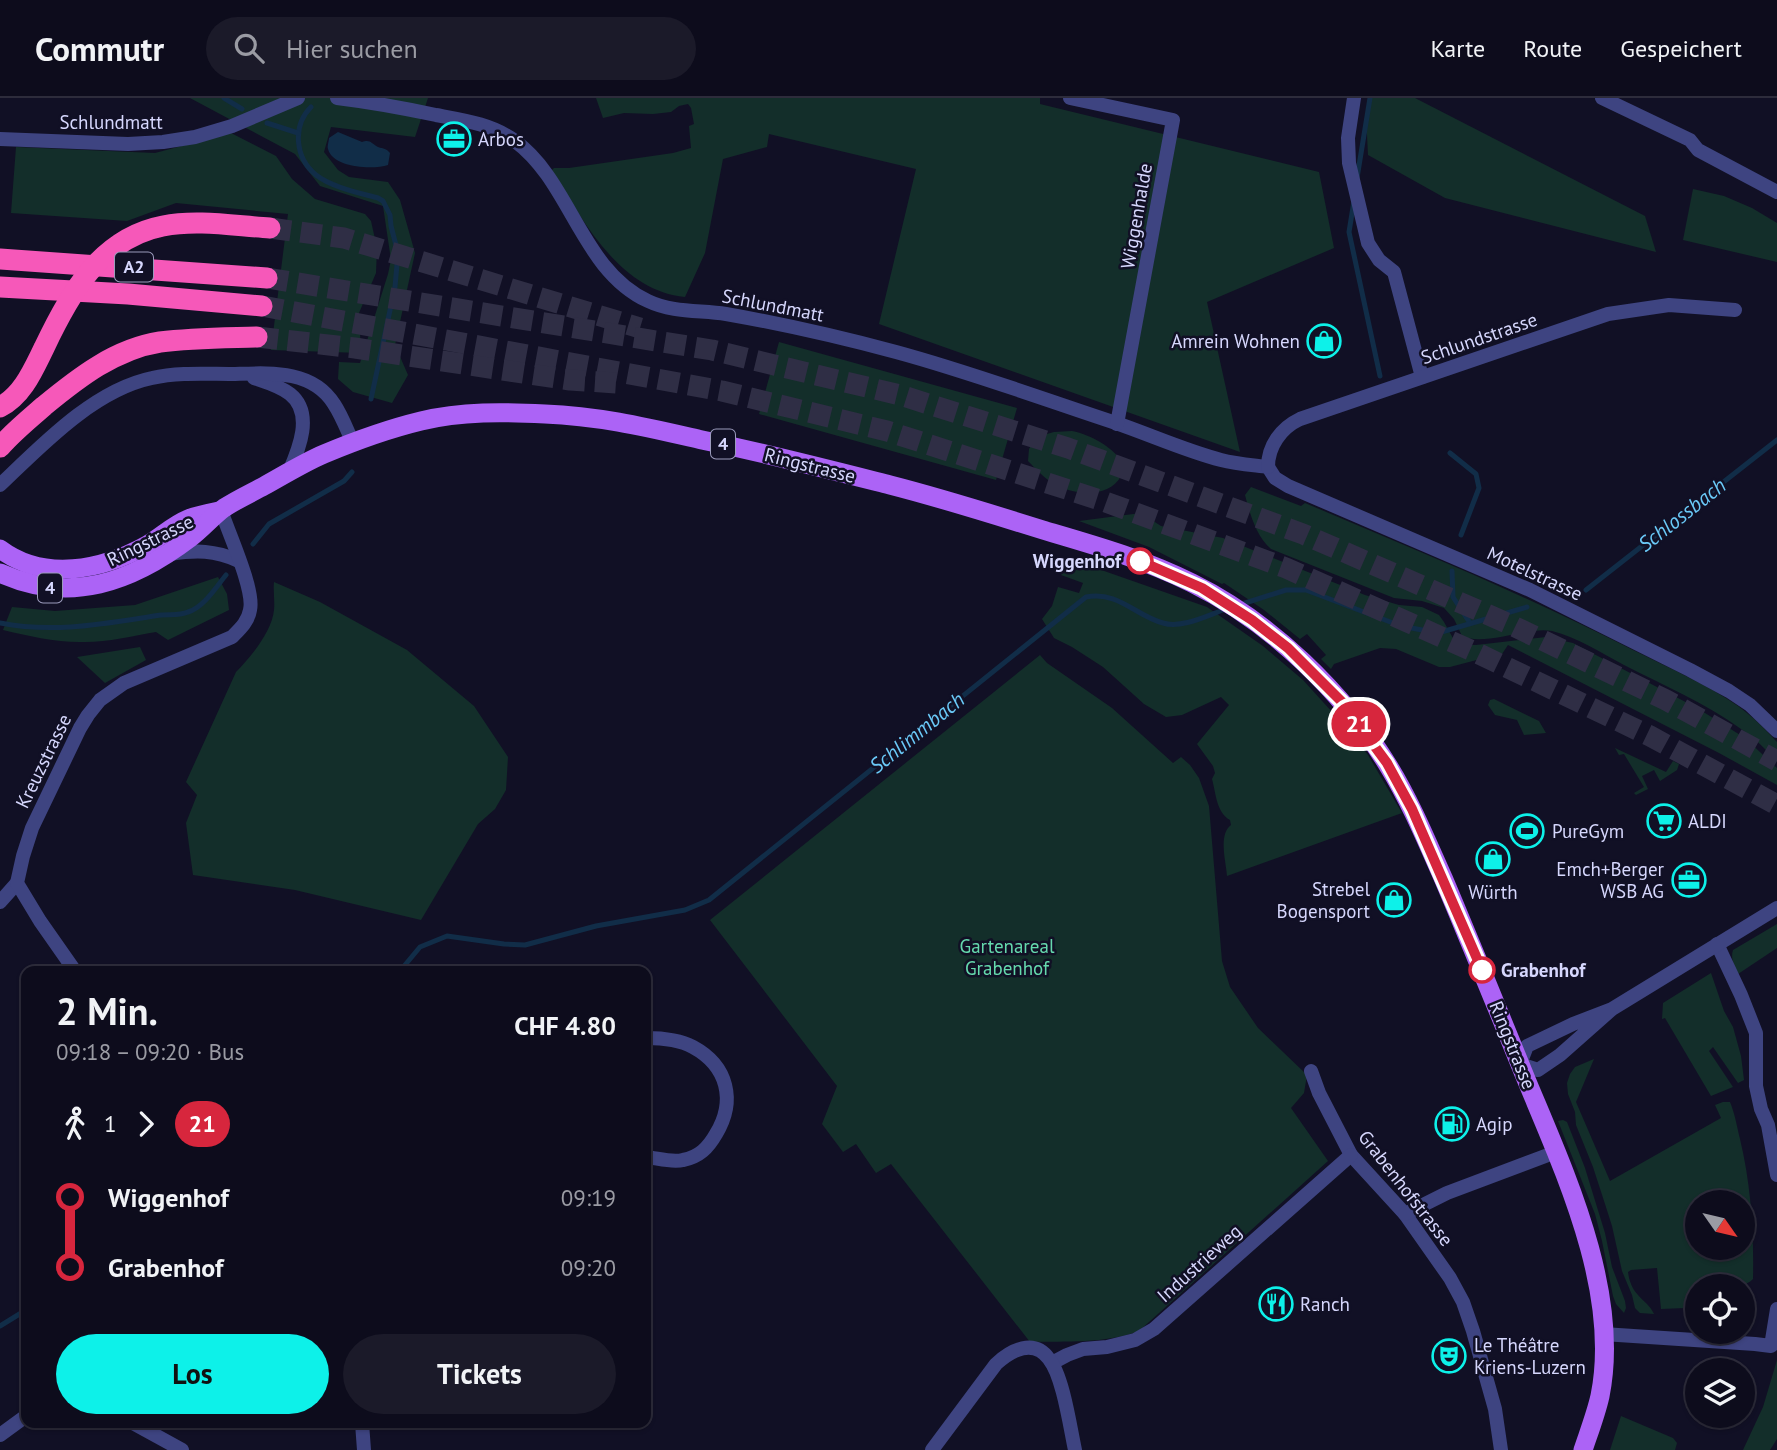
<!DOCTYPE html>
<html lang="de">
<head>
<meta charset="utf-8">
<style>
  body { margin:0; font-family:"PT Sans",sans-serif; background:#1b1a29; color:#f1f3f6; height:100vh; display:flex; flex-direction:column; font-size:26px; white-space:nowrap }
  * { box-sizing:border-box; margin:0 }
  p { font-size:23px; color:#9a9ba3 }
  .icon { flex:none; width:38px; height:38px; fill:none; stroke:currentColor; stroke-width:2; stroke-linecap:round; stroke-linejoin:round }
  .map { position:relative; flex:1; overflow:hidden }
  .panel { position:absolute; left:21px; top:868px; width:630px; height:462px; display:flex; flex-direction:column; background:#0d0c1c; border-radius:14px; box-shadow:0 2px 5px #0004,0 0 0 2px #2d2c3b }
  .panel>* { flex:none }
  .badge { padding:0 14px; border-radius:23px; font-size:24px; line-height:46px }
  .needle { width:46px; rotate:124deg }
  .tools { position:absolute; left:1685px; top:1092px; display:grid; gap:14px }
  .tools a { display:grid; place-items:center; width:70px; height:70px; border-radius:50%; background:#0d0c1c; box-shadow:0 2px 5px #0004,0 0 0 2px #2d2c3b; font-size:35px }
  .map>.badge { position:absolute; translate:-50% -50%; box-shadow:0 0 0 4px #fff }
  .legs { display:flex; align-items:center; gap:10px; height:77px; padding:0 35px; font-size:23px }
  .legs p { margin-inline-start:auto }
  .headline { display:flex; align-items:center; justify-content:space-between; height:119px; padding:0 35px }
  h1 { font-size:38px; font-weight:800; line-height:52px }
  .action { display:flex; gap:14px; margin-top:auto; padding:14px 35px }
  .action a { flex:1; height:80px; border-radius:42px; background:#0df1e9; color:#111; font-size:28px; font-weight:800; line-height:80px; text-align:center }
  .action a+a { background:#1b1a29; color:#f1f3f6 }
  ul { padding:0 35px; list-style:none }
  li { display:flex; align-items:center; gap:24px; height:70px; font-size:26px }
  li i { display:grid; place-items:center; width:10px; height:100%; margin:0 9px; background:currentColor }
  li i::after { content:''; width:18px; height:18px; margin:-9px; border:5px solid; border-radius:50%; background:#0d0c1c }
  li p { margin-inline-start:auto }
  li:first-child i { background:linear-gradient(#0000 50%,currentColor 0) }
  li:last-child i { background:linear-gradient(currentColor 50%,#0000 0) }
  header { display:flex; align-items:center; gap:42px; box-sizing:border-box; height:98px; padding:0 35px; background:#0d0c1c; border-bottom:2px solid #2d2c3b }
  header strong { font-size:33px }
  nav { display:flex; gap:38px; margin-inline-start:auto; font-size:24px }
  .search { width:490px; height:63px; background:#1b1a29; display:flex; align-items:center; gap:18px; box-sizing:border-box; padding:0 24px; border-radius:38px; color:#9a9ba3; font-size:26px }
  .map>svg:first-child { display:block }
  .green { fill:#132e2a; fill-rule:evenodd }
  .water { fill:#112d48 }
  .lines { fill:none; stroke-linecap:round; stroke-linejoin:round }
  .stream { stroke:#112d48; stroke-width:5 }
  .motorway-tunnel { stroke:#2f2e45; stroke-width:21; stroke-dasharray:21 10; stroke-linecap:butt }
  .minor { stroke:#3e4481; stroke-width:14 }
  .tertiary { stroke:#3e4481; stroke-width:14 }
  .primary { stroke:#ac63f6; stroke-width:19 }
  .motorway { stroke:#f658b9; stroke-width:21 }
  .line-1-casing { stroke:#fff; stroke-width:16 }
  .line-1 { stroke:#d7263d; stroke-width:10 }
  .stop-1-dot { fill:#fff; stroke:#d7263d; stroke-width:3.5 }
  .labels { text-anchor:middle; stroke-width:5; stroke-linejoin:round; paint-order:stroke }
  .shield { fill:#111025; stroke:#9b9bbc; stroke-width:2 }
  .shield-label { font-size:18px; font-weight:bold; fill:#d6d7fd }
  .street-label { font-size:19px; fill:#d6d7fd; stroke:#111025 }
  .poi-label { font-size:19px; fill:#d6d7fd; stroke:#111025; text-anchor:start }
  .stop-label { font-size:19px; font-weight:bold; fill:#d6d7fd; stroke:#111025; text-anchor:end }
  .park-label { font-size:19px; fill:#65d9ad; stroke:#111025 }
  .water-label { font-size:21px; font-style:italic; fill:#6ac9f7; stroke:#111025 }
</style>
</head>
<body>
<header>
<strong>Commutr</strong>
<div class="search"><svg class="icon" aria-label="search" viewBox="0 0 24 24"><circle cx="10" cy="10" r="6"/><path d="M15 15l6 6"/></svg>Hier suchen</div>
<nav><a>Karte</a><a>Route</a><a>Gespeichert</a></nav>
</header>
<div class="map">
<svg width="1777" height="1352" viewBox="0 0 1777 1352">
  <rect width="100%" height="100%" fill="#111025"/>
  <g class="green">
    <polygon points="190,0 428,0 415,39 331,29 324,54 338,72 349,79 388,84 400,102 415,155 395,247 408,277 392,305 353,294 338,281 339,264 360,265 388,176 391,162 383,108 320,88 295,56"/>
    <path d="M596,0H1040V6L1319,74L1334,150L1207,204L1240,354L879,226L916,71L769,36L767,49L723,61L705,155L685,199C620,193 582,122 552,72L554,70H569L673,55L691,50L689,28L694,26L691,10L688,6L679,8L671,14L653,16L624,15L603,20Z"/>
    <polygon points="1370,0 1415,0 1645,118 1656,154 1445,100 1368,57 1366,17"/>
    <polygon points="231,35 276,58 292,81 315,101 365,116 371,123 377,150 376,175 359,215 361,255 271,252 288,116 176,105 127,123 11,115 16,49 155,55"/>
    <polygon points="1693,91 1724,98 1752,110 1777,125 1777,164 1683,142"/>
    <polygon points="779,244 1017,310 996,382 759,316"/>
    <path d="M1072,333C1091,337 1114,349 1124,367C1123,370 1123,374 1121,378C1109,401 1072,397 1054,386C1044,380 1036,371 1028,363L1029,351L1036,339L1054,334Z"/>
    <path d="M1251,389L1301,408L1305,405C1416,452 1528,498 1635,553C1669,570 1706,586 1738,608C1752,618 1766,632 1777,644V663C1766,652 1755,640 1741,631C1705,605 1663,587 1624,567C1601,555 1577,539 1552,533C1527,528 1485,549 1462,538L1454,521L1444,510L1422,503L1394,500L1271,451C1256,438 1250,416 1245,397Z"/>
    <polygon points="1141,415 1161,428 1223,440 1365,497 1399,507 1422,509 1439,517 1444,524 1454,542 1467,547 1476,547 1546,539 1573,545 1697,610 1745,640 1777,670 1777,687 1719,655 1508,547 1500,559 1488,559 1450,569 1439,569 1396,551 1380,550 1334,566 1331,571 1321,561 1326,557 1307,536 1300,541 1264,512 1224,485 1222,486 1149,449 1079,423"/>
    <path d="M1067,460L1207,509L1263,548L1303,582L1343,626L1368,657L1402,715L1227,778C1226,763 1218,737 1231,727L1230,722C1216,714 1216,695 1212,681L1215,675L1213,668L1197,646L1229,607L1221,599L1182,617L1166,619L1144,606L1103,569L1072,549L1054,540L1042,521L1052,508L1058,489L1079,495L1083,485L1061,477Z"/>
    <path d="M218,479L227,496L229,512L168,542L156,534C132,538 109,544 85,544C58,545 29,538 3,532L12,509L55,513L135,507Z"/>
    <path d="M274,484L320,504L407,552L474,608L508,659L506,692L495,711L478,726L421,822L295,792L193,777L186,725L197,697L186,684L236,574C251,559 272,533 274,512C275,503 273,493 274,484Z"/>
    <polygon points="140,549 146,562 105,585 77,559"/>
    <path d="M1040,557L1047,565L1112,610L1173,665L1181,659L1190,667L1199,680L1209,708L1222,863L1230,889L1258,930L1307,977L1304,995L1291,1010L1328,1063L1139,1233C1104,1246 1067,1243 1030,1244L891,1066L876,1075L856,1046L843,1054L822,1026L837,988L710,822Z"/>
    <polygon points="1494,601 1539,623 1546,635 1524,637 1517,622 1495,617 1488,607 1490,602"/>
    <polygon points="1615,650 1666,674 1673,663 1679,666 1677,672 1660,683 1654,672 1642,678 1648,691 1636,697 1634,695 1644,689 1624,656 1619,657"/>
    <path d="M1777,826V850L1738,876C1735,868 1730,861 1733,852Z"/>
    <polygon points="1711,875 1724,913 1733,929 1741,958 1744,982 1738,985 1713,949 1709,953 1733,989 1711,998 1665,920 1662,921 1663,905"/>
    <path d="M1594,961L1576,1004L1610,1083L1721,1020L1715,1007L1723,1004H1730C1735,1016 1737,1029 1740,1041C1751,1087 1754,1134 1753,1181C1742,1193 1714,1188 1698,1188L1697,1207L1685,1210L1661,1211L1657,1170L1631,1172L1628,1174C1629,1182 1632,1191 1638,1197C1644,1204 1650,1207 1654,1216L1640,1215L1635,1210L1632,1197L1622,1173L1612,1128L1605,1106L1593,1069L1576,1027L1575,1014L1568,996L1567,985L1570,976L1575,969ZM1698,1104H1743V1150H1698Z"/>
    <polygon points="1563,1022 1567,1024 1585,1070 1605,1135 1612,1169 1625,1203 1626,1210 1624,1215 1616,1206 1613,1198 1602,1143 1595,1116 1558,1023"/>
    <polygon points="1777,1262 1777,1341 1770,1352 1743,1352 1763,1309"/>
    <polygon points="1621,1318 1673,1340 1677,1345 1675,1352 1610,1352"/>
  </g>
  <path class="water" d="M338,34L362,44C370,41 371,45 378,49C384,51 386,50 390,55L388,67C373,72 333,70 328,51C327,48 329,43 329,40Z"/>
  <g class="lines">
    <g class="stream">
      <polyline points="224,0 242,11"/>
      <path d="M311,9C292,28 295,60 316,77C331,89 360,95 378,100L383,103L390,117L391,128L398,155L395,189L371,301"/>
      <polyline points="267,25 298,35"/>
      <polyline points="1357,80 1370,0"/>
      <polyline points="1354,103 1349,134 1380,278"/>
      <polyline points="1450,355 1476,376 1479,390 1461,437"/>
      <polyline points="253,446 269,426 344,383 352,374"/>
      <polyline points="1452,473 1453,499 1470,525"/>
      <polyline points="1586,492 1777,342"/>
      <polyline points="1239,507 1286,492 1306,492 1401,528 1438,535 1527,509"/>
      <path d="M0,525C55,536 107,525 161,517C170,516 179,518 188,514C204,509 216,489 226,477"/>
      <path d="M400,873L420,849L447,838L504,846L525,847L596,828L685,812L709,802L1086,499C1119,493 1134,517 1163,525C1182,531 1208,517 1226,511"/>
      <polyline points="0,1228 26,1212"/>
    </g>
    <g class="motorway-tunnel">
      <polyline points="270,130 344,140 640,230"/>
      <polyline points="267,180 712,252 900,297 1068,350 1303,436 1507,525 1666,602 1777,663"/>
      <polyline points="262,208 722,293 887,333 1100,402 1286,470 1475,554 1650,638 1777,707"/>
      <polyline points="257,239 355,250 570,282 616,285"/>
    </g>
    <g class="minor">
      <path d="M337,0C370,4 403,10 436,17C463,22 492,26 515,43C571,84 581,172 648,203C673,215 700,212 726,216C783,226 840,239 896,254C970,274 1043,301 1116,325C1151,337 1186,353 1221,362C1236,366 1252,367 1268,369"/>
      <polyline points="1070,0 1173,22 1117,326"/>
      <polyline points="1354,0 1348,40 1349,65 1368,145 1379,162 1394,174 1422,279"/>
      <polyline points="1602,0 1690,42 1698,52 1777,94"/>
      <polyline points="0,41 128,46 163,44 195,39 232,28 298,0"/>
      <path d="M254,280C266,284 280,288 290,296C314,315 299,351 289,374"/>
      <polyline points="1268,369 1275,380 1288,388 1530,492 1690,572 1729,593 1750,607 1777,633"/>
      <path d="M1268,369C1268,348 1281,330 1300,321L1608,216L1669,207L1735,212"/>
      <path d="M0,387C42,347 94,292 152,280C178,274 206,276 232,276C269,275 312,271 334,306C342,318 347,332 353,345"/>
      <path d="M170,456C197,452 214,452 239,463"/>
      <polyline points="0,804 17,785"/>
      <polyline points="1717,846 1741,897 1756,935 1756,988 1761,1011 1768,1027 1777,1077"/>
      <path d="M75,873L40,823L17,785L23,758L32,730L80,630L88,617L100,602L124,585L232,539C240,531 248,524 250,512C255,492 228,434 221,412"/>
      <path d="M646,940C661,940 680,942 693,949C728,968 736,1003 716,1036C708,1050 699,1059 683,1062C672,1065 657,1060 646,1059"/>
      <polyline points="1311,973 1319,995 1351,1057 1405,1116 1450,1180 1463,1204 1473,1233 1495,1311 1501,1352"/>
      <polyline points="1405,1116 1447,1095 1556,1054"/>
      <polyline points="1603,1236 1755,1246 1771,1248 1777,1211"/>
      <polyline points="1052,1265 1067,1257 1083,1251 1107,1249 1135,1242 1154,1231 1351,1057"/>
      <polyline points="133,1325 182,1352"/>
      <polyline points="362,1325 364,1352"/>
      <polyline points="0,1337 26,1318"/>
      <path d="M932,1352L996,1266C1011,1252 1034,1240 1049,1261C1063,1278 1070,1329 1075,1352"/>
    </g>
    <polyline class="tertiary" points="1612,911 1573,926 1527,948 1520,966 1538,972 1560,957 1612,911 1777,810"/>
    <g class="primary">
      <path d="M0,451C44,484 102,472 147,447C161,439 173,427 188,421C198,417 209,415 219,413"/>
      <path d="M0,475C70,507 132,484 190,440C202,431 212,419 224,410C236,402 251,395 264,388C284,377 303,365 324,356C355,343 388,331 421,323C462,313 504,314 545,316C600,318 649,330 702,342C765,355 827,371 890,387C941,400 992,416 1043,432C1094,447 1144,461 1192,485C1271,524 1344,595 1389,669C1411,705 1427,744 1444,782C1472,848 1499,915 1526,981C1565,1075 1621,1194 1600,1298C1596,1316 1589,1334 1583,1352"/>
    </g>
    <g class="motorway">
      <polyline points="0,161 267,180"/>
      <polyline points="0,189 128,196 262,208"/>
      <path d="M0,309C23,297 33,272 44,250C69,197 100,140 163,128C197,121 235,128 270,130"/>
      <path d="M0,349C13,334 29,321 44,308C78,280 115,251 160,244C192,240 225,240 257,239"/>
    </g>
  </g>
  <g class="lines">
    <defs>
      <polyline id="line-1" points="1140,463 1202,490 1252,522 1288,550 1342,604 1387,665 1412,711 1482,872"/>
    </defs>
    <use href="#line-1" class="line-1-casing"/>
    <use href="#line-1" class="line-1"/>
  </g>
  <defs>
    <symbol id="office-ring" viewBox="-11 -11 22 22"><circle r="9.5" fill="#111025" stroke="#0df1e9" stroke-width="1.5"/><path d="M-6-3h4V-5.5h4V-3h4V5H-6ZM-1-4.5V-3h2v-1.5ZM-6 0V1H6V0Z" fill="#0df1e9"/></symbol>
    <symbol id="shop-ring" viewBox="-11 -11 22 22"><circle r="9.5" fill="#111025" stroke="#0df1e9" stroke-width="1.5"/><path d="M-5-2.5h2.3a2.7 3.5 0 0 1 5.4 0H5L5.5 6h-11ZM-1.5-2.5h3a1.5 2.3 0 0 0-3 0Z" fill="#0df1e9"/></symbol>
    <symbol id="supermarket-ring" viewBox="-11 -11 22 22"><circle r="9.5" fill="#111025" stroke="#0df1e9" stroke-width="1.5"/><path d="M-6-5.5h2.5l.6 2H6L4.5 2H-2.5L-4.4-4H-6ZM-1.5 3.2a1.3 1.3 0 1 0 .1 0ZM3 3.2a1.3 1.3 0 1 0 .1 0Z" fill="#0df1e9"/></symbol>
    <symbol id="stadium-ring" viewBox="-11 -11 22 22"><circle r="9.5" fill="#111025" stroke="#0df1e9" stroke-width="1.5"/><path d="M0-5a6.5 5 0 1 0 0 10a6.5 5 0 1 0 0-10ZM-3.5-1.8h7v3.6h-7Z" fill="#0df1e9"/></symbol>
    <symbol id="fuel-ring" viewBox="-11 -11 22 22"><circle r="9.5" fill="#111025" stroke="#0df1e9" stroke-width="1.5"/><path d="M-5.5-6h7V0h2V4h1.3V-2.5L3-4.5l.8-.8L6-3V5H2.5V1h-1V6h-7ZM-4.2-4.7v3.2H.2V-4.7Z" fill="#0df1e9"/></symbol>
    <symbol id="restaurant-ring" viewBox="-11 -11 22 22"><circle r="9.5" fill="#111025" stroke="#0df1e9" stroke-width="1.5"/><path d="M-5-6h1v4h1v-4h1v4h1v-4h1v5L-1.5 .5V6h-2V.5L-5-1ZM5-6V6H3V1.5H1.5Q1.5-4 5-6Z" fill="#0df1e9"/></symbol>
    <symbol id="theatre-ring" viewBox="-11 -11 22 22"><circle r="9.5" fill="#111025" stroke="#0df1e9" stroke-width="1.5"/><path d="M-5-5.5Q0-4 5-5.5V0Q5 5 0 6Q-5 5-5 0ZM-3.3-2.5H-1v1.5H-3.3ZM1-2.5H3.3v1.5H1ZM-2.8 1Q0 5.5 2.8 1Z" fill="#0df1e9"/></symbol>
  </defs>
  <g fill-rule="evenodd">
    <use href="#office-ring" x="435" y="22" width="38" height="38"/>
    <use href="#shop-ring" x="1305" y="224" width="38" height="38"/>
    <use href="#supermarket-ring" x="1645" y="704" width="38" height="38"/>
    <use href="#stadium-ring" x="1508" y="714" width="38" height="38"/>
    <use href="#shop-ring" x="1474" y="742" width="38" height="38"/>
    <use href="#office-ring" x="1670" y="763" width="38" height="38"/>
    <use href="#shop-ring" x="1375" y="783" width="38" height="38"/>
    <use href="#fuel-ring" x="1433" y="1007" width="38" height="38"/>
    <use href="#restaurant-ring" x="1257" y="1187" width="38" height="38"/>
    <use href="#theatre-ring" x="1430" y="1239" width="38" height="38"/>
  </g>
  <g class="stop-1-dot">
    <circle cx="1140" cy="463" r="12"/>
    <circle cx="1482" cy="872" r="12"/>
  </g>
  <g class="labels">
    <g class="shield">
      <rect x="115" y="154.5" width="38" height="29" rx="5"/>
      <rect x="711" y="331.5" width="24" height="29" rx="5"/>
      <rect x="38" y="475.5" width="24" height="29" rx="5"/>
    </g>
    <g class="shield-label">
      <text x="134" y="175">A2</text>
      <text x="723" y="352">4</text>
      <text x="50" y="496">4</text>
    </g>
    <g class="street-label">
      <text x="111" y="31">Schlundmatt</text>
      <text transform="translate(1136 118) rotate(-80)" y="7">Wiggenhalde</text>
      <text transform="translate(773 207) rotate(11)" y="7">Schlundmatt</text>
      <text transform="translate(1479 240) rotate(-19)" y="7">Schlundstrasse</text>
      <text transform="translate(810 367) rotate(14)" y="7">Ringstrasse</text>
      <text transform="translate(150 442) rotate(-26)" y="7">Ringstrasse</text>
      <text transform="translate(1535 475) rotate(25)" y="7">Motelstrasse</text>
      <text transform="translate(43 663) rotate(-64)" y="7">Kreuzstrasse</text>
      <text transform="translate(1513 947) rotate(68)" y="7">Ringstrasse</text>
      <text transform="translate(1406 1090) rotate(52)" y="7">Grabenhofstrasse</text>
      <text transform="translate(1199 1165) rotate(-42)" y="7">Industrieweg</text>
    </g>
    <g class="poi-label">
      <text x="478" y="48">Arbos</text>
      <text x="1300" y="250" text-anchor="end">Amrein Wohnen</text>
      <text x="1688" y="730">ALDI</text>
      <text x="1552" y="740">PureGym</text>
      <text x="1664" y="778" text-anchor="end">Emch+Berger<tspan x="1664" dy="22">WSB AG</tspan></text>
      <text x="1370" y="798" text-anchor="end">Strebel<tspan x="1370" dy="22">Bogensport</tspan></text>
      <text x="1493" y="801" text-anchor="middle">Würth</text>
      <text x="1476" y="1033">Agip</text>
      <text x="1300" y="1213">Ranch</text>
      <text x="1474" y="1254">Le Théâtre<tspan x="1474" dy="22">Kriens-Luzern</tspan></text>
    </g>
    <g class="stop-label">
      <text x="1121" y="470">Wiggenhof</text>
      <text x="1501" y="879" text-anchor="start">Grabenhof</text>
    </g>
    <g class="park-label">
      <text x="1007" y="855">Gartenareal<tspan x="1007" dy="22">Grabenhof</tspan></text>
    </g>
    <g class="water-label">
      <text transform="translate(1682 417) rotate(-38)" y="7">Schlossbach</text>
      <text transform="translate(917 635) rotate(-39)" y="7">Schlimmbach</text>
    </g>
  </g>
</svg>
<div class="tools">
<a><svg class="needle" viewBox="-14 -14 28 28"><path d="M0-13l5 13h-10z" fill="#e53935"/><path d="M0 13l5-13h-10z" fill="#9a9ba3"/></svg></a>
<a><svg class="icon" aria-label="locate" viewBox="0 0 24 24"><circle cx="12" cy="12" r="6"/><path d="M12 2v4M12 18v4M2 12h4M18 12h4"/></svg></a>
<a><svg class="icon" aria-label="layers" viewBox="0 0 24 24"><path d="M12 4l9 5-9 5-9-5zM3 14l9 5 9-5"/></svg></a>
</div>
<b class="badge" style="left:1359px;top:626px;background:#d7263d;color:#fff">21</b>
<section class="panel">
<div class="headline"><div><h1>2 Min.</h1><p>09:18 – 09:20 · Bus</p></div><b>CHF 4.80</b></div>
<div class="legs"><svg class="icon" aria-label="walk" viewBox="0 0 24 24"><circle cx="13" cy="4" r="2"/><path d="M13 8l-2 6 4 7M11 14l-3 7M7 12l3-4h3l4 4"/></svg>1<svg class="icon" aria-label="forward" viewBox="0 0 24 24"><path d="M9 5l7 7-7 7"/></svg><b class="badge" style="background:#d7263d;color:#fff">21</b></div>
<ul>
<li><i style="color:#d7263d"></i><b>Wiggenhof</b><p>09:19</p></li>
<li><i style="color:#d7263d"></i><b>Grabenhof</b><p>09:20</p></li>
</ul>
<div class="action"><a>Los</a><a>Tickets</a></div>
</section>
</div>
</body>
</html>
